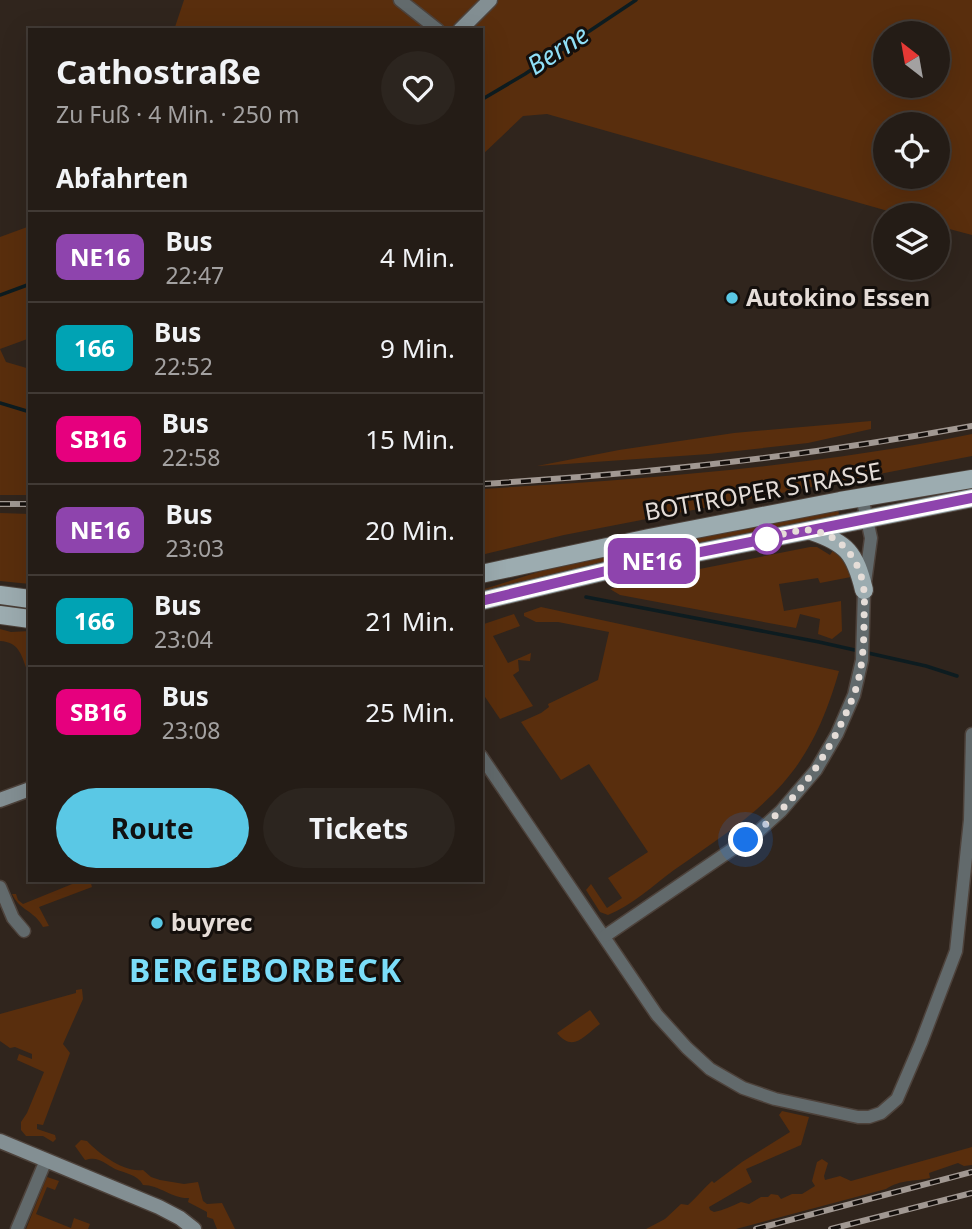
<!DOCTYPE html>
<html lang="de">
<head>
<meta charset="utf-8">
<style>
  body { margin:0; font-family:"Noto Sans",sans-serif; background:#2c251f; color:#f1f3f6; height:100vh; display:flex; flex-direction:column; font-size:26px; white-space:nowrap }
  * { box-sizing:border-box; margin:0 }
  p { font-size:23px; color:#a3a1a1 }
  .icon { flex:none; width:38px; height:38px; fill:none; stroke:currentColor; stroke-width:2; stroke-linecap:round; stroke-linejoin:round }
  .map { position:relative; flex:1; overflow:hidden }
  .side { position:absolute; left:28px; top:28px; width:455px; height:854px; display:flex; flex-direction:column; background:#241c16; border-radius:0px; box-shadow:0 7px 28px #0002,0 0 0 2px #413a35 }
  .side>* { flex:none }
  .badge { padding:0 14px; border-radius:10px; font-size:24px; line-height:46px }
  .needle { width:46px; rotate:329deg }
  .tools { position:absolute; left:873px; top:21px; display:grid; gap:14px }
  .tools a { display:grid; place-items:center; width:77px; height:77px; border-radius:50%; background:#241c16; box-shadow:0 7px 28px #0002,0 0 0 2px #413a35; font-size:35px }
  .you { position:absolute; width:35px; height:35px; margin:-18px; border:5px solid #fff; border-radius:50%; background:#1a73e8; box-shadow:0 0 0 10px #1a73e833 }
  .map>.badge { position:absolute; translate:-50% -50%; box-shadow:0 0 0 4px #fff }
  h2 { padding:0 28px; font-size:26px; line-height:63px }
  .round { display:grid; place-items:center; flex:none; width:74px; height:74px; border-radius:37px; background:#2c251f }
  .headline { display:flex; align-items:center; justify-content:space-between; height:119px; padding:0 28px }
  h1 { font-size:33px; font-weight:700; line-height:52px }
  .button { display:flex; gap:14px; margin-top:auto; padding:14px 28px }
  .button a { flex:1; height:80px; border-radius:42px; background:#5ac8e5; color:#111; font-size:28px; font-weight:700; line-height:80px; text-align:center }
  .button a+a { background:#2c251f; color:#f1f3f6 }
  ul { padding:0; list-style:none }
  li { display:flex; align-items:center; gap:21px; height:91px; padding:0 28px; border-top:2px solid #413a35 }
  li div { flex:1 }
  li b { display:block; font-size:26px }
  li em { font-style:normal }
  li .badge { min-width:77px; font-weight:700; text-align:center }
  .map>svg:first-child { display:block }
  .green { fill:#592e0d; fill-rule:evenodd }
  .lines { fill:none; stroke-linecap:round; stroke-linejoin:round }
  .stream { stroke:#0d1c20; stroke-width:3.5 }
  .street-casing { stroke:#4d423b; stroke-width:15 }
  .secondary-casing { stroke:#4d423b; stroke-width:17 }
  .primary-casing { stroke:#4d423b; stroke-width:20 }
  .street { stroke:#626a6c; stroke-width:12 }
  .secondary { stroke:#838f93; stroke-width:14 }
  .primary { stroke:#9cacb0; stroke-width:18 }
  .rail-casing { stroke:#a19892; stroke-width:6 }
  .rail { stroke:#140f0c; stroke-width:3.5; stroke-dasharray:10; stroke-linecap:butt }
  .line-casing { stroke:#fff; stroke-width:16 }
  .line { stroke:#8e44ad; stroke-width:10 }
  .walk { stroke:#e5ddd8; stroke-width:7; stroke-dasharray:0 12.6 }
  .poi-dot { fill:#5ac8e5; stroke:#140f0c; stroke-width:2.5 }
  .stop-dot { fill:#fff; stroke:#8e44ad; stroke-width:3.5 }
  .labels { text-anchor:middle; stroke-width:6; stroke-linejoin:round; paint-order:stroke }
  .poi-label { font-size:24px; font-weight:bold; fill:#e5ddd8; stroke:#140f0c; text-anchor:start }
  .street-label { font-size:24px; fill:#e5ddd8; stroke:#140f0c }
  .water-label { font-size:26px; font-style:italic; fill:#8fdff7; stroke:#140f0c }
  .district-label { font-size:32px; font-weight:bold; letter-spacing:2px; fill:#7bddf9; stroke:#140f0c }
</style>
</head>
<body>
<div class="map">
<svg width="972" height="1229" viewBox="0 0 972 1229">
  <rect width="100%" height="100%" fill="#30251d"/>
  <g class="green">
    <polygon points="184,0 395,0 434,30 174,30"/>
    <polygon points="403,0 488,0 457,30 440,30"/>
    <path d="M492,0H972V235L938,226V215H902L547,114L523,116L481,156V30H461ZM886,33H938V86H886ZM886,124H938V177H886Z"/>
    <polygon points="30,226 30,338 0,349 6,362 30,369 30,495 0,495 0,237"/>
    <polygon points="871,421 871,429 808,443 709,454 537,466 619,450 734,433"/>
    <path d="M972,434V456L564,535L481,555V489C645,479 811,467 972,434Z"/>
    <polygon points="838,508 839,515 590,565 481,593 481,590 570,562"/>
    <polygon points="0,513 30,514 30,584 0,581"/>
    <path d="M810,547H817L830,555L835,547C843,552 852,568 851,577L820,583L818,578L779,584L784,611L841,601L842,631L832,639L818,634L820,619L800,614L796,628L620,595L610,589L634,582Z"/>
    <path d="M541,607L839,671C808,781 763,808 674,870C654,885 631,906 608,915L600,912L586,890L591,884L607,908L622,898L608,878L648,852L589,764L561,780L521,722L541,713L549,707L548,704L598,680L609,632L558,622H536L524,616V613Z"/>
    <polygon points="514,614 520,626 493,636 508,663 531,653 530,661 518,660 519,671 513,675 533,706 500,719 481,691 481,625"/>
    <path d="M0,629L11,632L30,631V669L27,670C21,654 19,642 0,641Z"/>
    <path d="M82,880H90L92,887L39,907L49,926L43,927C35,911 19,910 12,894H16L18,900L23,904Z"/>
    <polygon points="82,989 83,999 63,1044 70,1053 43,1125 37,1124 37,1129 55,1135 56,1139 53,1142 43,1136 26,1136 21,1130 21,1122 27,1113 44,1072 17,1060 19,1054 32,1059 32,1054 15,1047 10,1048 0,1041 0,1014 76,993 76,990"/>
    <path d="M590,1010L600,1024C584,1036 573,1053 557,1033Z"/>
    <path d="M782,1111L809,1117L801,1145L746,1169L752,1182L709,1207L710,1210L714,1212C724,1210 732,1206 741,1202L749,1204L761,1197H768L771,1194L778,1195L781,1199L792,1194H802L815,1186L812,1181L817,1162L822,1159L828,1163L824,1176L825,1180L840,1176L851,1181L972,1147V1165L964,1166L958,1163L929,1173L930,1178C912,1182 902,1179 886,1189L736,1229H646L665,1219L681,1204L688,1205C697,1197 703,1189 712,1181L714,1183L742,1162L790,1132L779,1115Z"/>
    <path d="M81,1140L87,1141C98,1153 124,1173 143,1170L151,1177L160,1180L184,1184L198,1182L203,1201L207,1204L222,1203L235,1229H217L213,1219L207,1217V1212L188,1202L189,1198C172,1199 160,1185 143,1185C138,1175 125,1173 115,1169C103,1163 99,1156 85,1160L75,1146Z"/>
    <polygon points="47,1177 59,1181 55,1190 47,1187 36,1214 71,1228 74,1218 90,1224 88,1229 26,1229"/>
  </g>
  <g class="lines">
    <g class="stream">
      <polyline points="481,100 525,74 636,0"/>
      <polyline points="0,295 30,284"/>
      <polyline points="0,403 30,412"/>
      <polyline points="586,597 819,642 926,666 957,676"/>
    </g>
    <defs>
      <g id="street">
        <polyline points="400,0 438,30"/>
        <polyline points="481,756 657,1015 687,1048 710,1069 743,1088 775,1099 858,1117 869,1117 881,1113 897,1099 921,1043 956,951 970,820 972,734"/>
        <polyline points="0,887 13,918 24,931"/>
        <polyline points="605,936 759,831 781,811 816,770 837,734 854,695 862,660 864,590 871,538 862,497"/>
        <polyline points="17,1229 46,1160"/>
      </g>
      <g id="secondary">
        <polyline points="460,30 490,0"/>
        <polyline points="0,800 30,789"/>
        <polyline points="0,1141 159,1207 180,1218 194,1229"/>
      </g>
      <g id="primary">
        <path d="M811,531C847,543 855,553 864,590"/>
        <polyline points="481,574 649,538 840,501 972,479"/>
        <polyline points="0,595 30,599"/>
        <polyline points="481,601 610,570 972,498"/>
        <polyline points="0,615 30,619"/>
      </g>
    </defs>
    <use href="#street" class="street-casing"/>
    <use href="#secondary" class="secondary-casing"/>
    <use href="#primary" class="primary-casing"/>
    <use href="#street" class="street"/>
    <use href="#secondary" class="secondary"/>
    <use href="#primary" class="primary"/>
    <defs>
      <g id="rail">
        <path d="M481,484C646,474 809,456 972,426"/>
        <polyline points="0,504 30,504"/>
        <polyline points="756,1229 972,1172"/>
        <polyline points="831,1229 972,1193"/>
      </g>
    </defs>
    <use href="#rail" class="rail-casing"/>
    <use href="#rail" class="rail"/>
  </g>
  <g class="lines">
    <defs>
      <polyline id="line" points="481,601 610,570 972,498"/>
    </defs>
    <use href="#line" class="line-casing"/>
    <use href="#line" class="line"/>
    <path class="walk" d="M746,840C797,803 830,754 853,697C862,674 864,647 864,623C864,613 865,602 864,591C861,560 840,532 807,530C796,530 775,536 767,539"/>
  </g>
  <g class="poi-dot">
    <circle cx="732" cy="298" r="7"/>
    <circle cx="157" cy="923" r="7"/>
  </g>
  <circle class="stop-dot" cx="767" cy="539" r="14"/>
  <g class="labels">
    <g class="poi-label">
      <text x="746" y="306">Autokino Essen</text>
      <text x="171" y="931">buyrec</text>
    </g>
    <g class="street-label">
      <text transform="translate(763 492) rotate(-10)" y="8">BOTTROPER STRASSE</text>
    </g>
    <g class="water-label">
      <text transform="translate(558 50) rotate(-33)" y="9">Berne</text>
    </g>
    <g class="district-label">
      <text x="266" y="982">BERGEBORBECK</text>
    </g>
  </g>
</svg>
<div class="tools">
<a><svg class="needle" viewBox="-14 -14 28 28"><path d="M0-13l5 13h-10z" fill="#e53935"/><path d="M0 13l5-13h-10z" fill="#a3a1a1"/></svg></a>
<a><svg class="icon" aria-label="locate" viewBox="0 0 24 24"><circle cx="12" cy="12" r="6"/><path d="M12 2v4M12 18v4M2 12h4M18 12h4"/></svg></a>
<a><svg class="icon" aria-label="layers" viewBox="0 0 24 24"><path d="M12 4l9 5-9 5-9-5zM3 14l9 5 9-5"/></svg></a>
</div>
<div class="you" style="left:746px;top:840px"></div>
<b class="badge" style="left:652px;top:561px;background:#8e44ad;color:#fff">NE16</b>
<section class="side">
<div class="headline"><div><h1>Cathostraße</h1><p>Zu Fuß · 4 Min. · 250 m</p></div><a class="round"><svg class="icon" aria-label="heart" viewBox="0 0 24 24"><path d="M12 20l-8-8c-3-5 5-10 8-4 3-6 11-1 8 4z"/></svg></a></div>
<h2>Abfahrten</h2>
<ul>
<li><span class="badge" style="background:#8e44ad;color:#fff">NE16</span><div><b>Bus</b><p>22:47</p></div><em>4 Min.</em></li>
<li><span class="badge" style="background:#00a3b4;color:#fff">166</span><div><b>Bus</b><p>22:52</p></div><em>9 Min.</em></li>
<li><span class="badge" style="background:#e6007e;color:#fff">SB16</span><div><b>Bus</b><p>22:58</p></div><em>15 Min.</em></li>
<li><span class="badge" style="background:#8e44ad;color:#fff">NE16</span><div><b>Bus</b><p>23:03</p></div><em>20 Min.</em></li>
<li><span class="badge" style="background:#00a3b4;color:#fff">166</span><div><b>Bus</b><p>23:04</p></div><em>21 Min.</em></li>
<li><span class="badge" style="background:#e6007e;color:#fff">SB16</span><div><b>Bus</b><p>23:08</p></div><em>25 Min.</em></li>
</ul>
<div class="button"><a>Route</a><a>Tickets</a></div>
</section>
</div>
</body>
</html>
